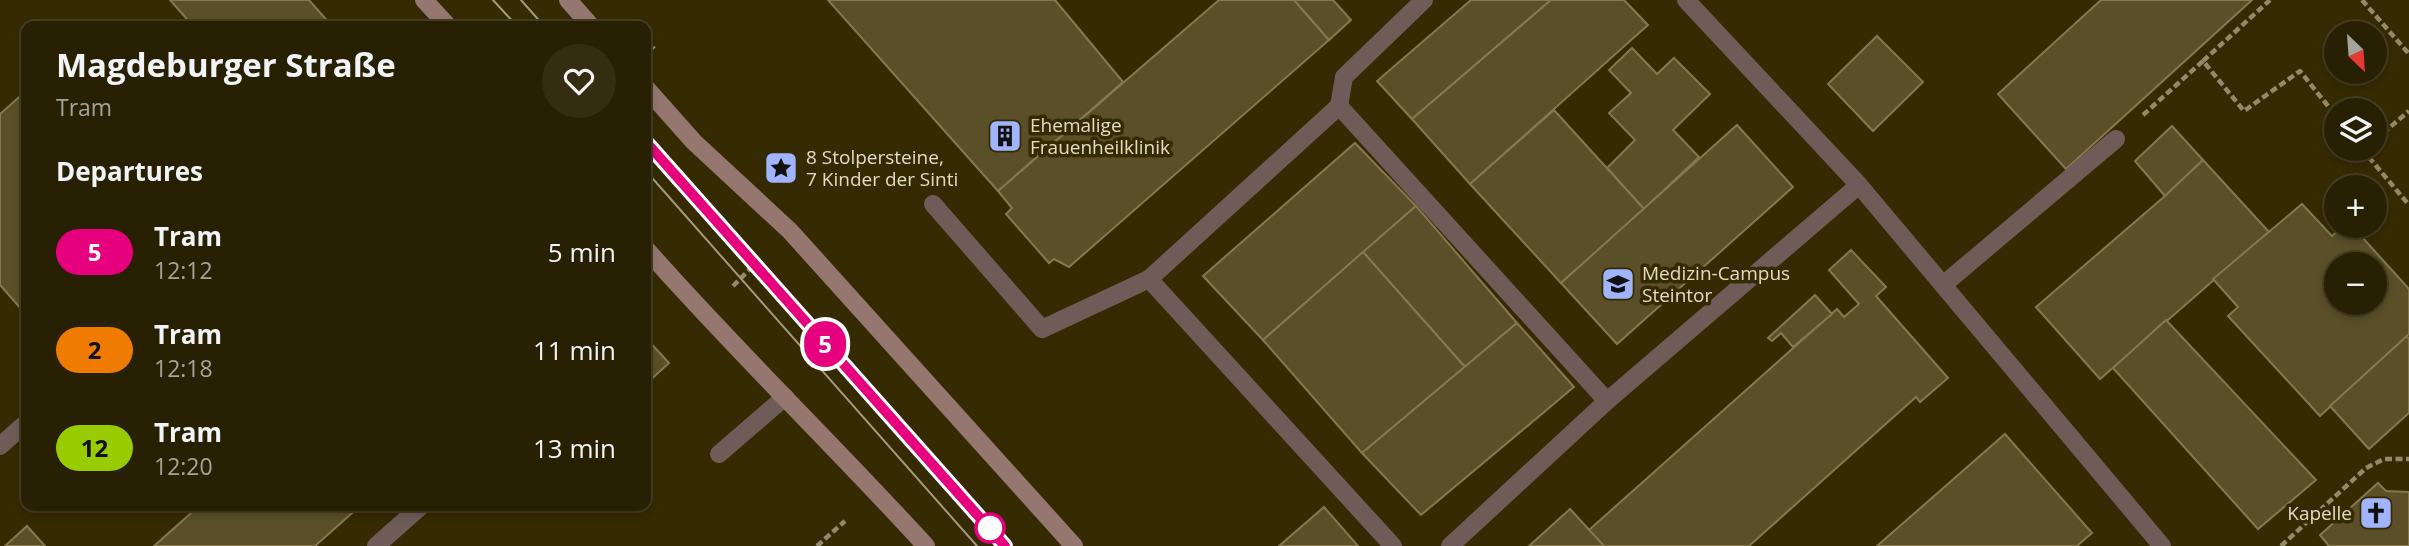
<!DOCTYPE html>
<html lang="en">
<head>
<meta charset="utf-8">
<style>
  body { margin:0; font-family:"Open Sans",sans-serif; background:#342d11; color:#f1f3f6; height:100vh; display:flex; flex-direction:column; font-size:26px; white-space:nowrap }
  * { box-sizing:border-box; margin:0 }
  p { font-size:23px; color:#a5a399 }
  .icon { flex:none; width:38px; height:38px; fill:none; stroke:currentColor; stroke-width:2; stroke-linecap:round; stroke-linejoin:round }
  .map { position:relative; flex:1; overflow:hidden }
  .sheet { position:absolute; left:21px; top:21px; width:630px; height:490px; display:flex; flex-direction:column; background:#282002; border-radius:14px; box-shadow:0 4px 10px #0003,0 0 0 2px #443e24 }
  .sheet>* { flex:none }
  .badge { padding:0 14px; border-radius:23px; font-size:24px; line-height:46px }
  .needle { width:46px; rotate:155deg }
  .controls { position:absolute; left:2324px; top:21px; display:grid; gap:14px }
  .controls a { display:grid; place-items:center; width:63px; height:63px; border-radius:50%; background:#282002; box-shadow:0 4px 10px #0003,0 0 0 2px #443e24; font-size:35px }
  .map>.badge { position:absolute; translate:-50% -50%; box-shadow:0 0 0 4px #fff }
  h2 { padding:0 35px; font-size:26px; line-height:63px }
  .round { display:grid; place-items:center; flex:none; width:74px; height:74px; border-radius:37px; background:#342d11 }
  .overview { display:flex; align-items:center; justify-content:space-between; height:119px; padding:0 35px }
  h1 { font-size:33px; font-weight:700; line-height:52px }
  ul { padding:0; list-style:none }
  li { display:flex; align-items:center; gap:21px; height:98px; padding:0 35px }
  li div { flex:1 }
  li b { display:block; font-size:26px }
  li em { font-style:normal }
  li .badge { min-width:77px; font-weight:700; text-align:center }
  .map>svg:first-child { display:block }
  .building { fill:#5a4f28; stroke:#857851; stroke-width:2; fill-rule:evenodd }
  .lines { fill:none; stroke-linecap:round; stroke-linejoin:round }
  .path { stroke:#92896b; stroke-width:4.5; stroke-dasharray:7 3.5; stroke-linecap:butt }
  .lane { stroke:#6f5c58; stroke-width:18 }
  .secondary { stroke:#957770; stroke-width:18 }
  .tram { stroke:#a39a7e; stroke-width:2 }
  .line-casing { stroke:#fff; stroke-width:16 }
  .line { stroke:#e6007e; stroke-width:10 }
  .stop-dot { fill:#fff; stroke:#e6007e; stroke-width:3.5 }
  .labels { text-anchor:middle; stroke-width:7; stroke-linejoin:round; paint-order:stroke }
  .poi-label { font-size:19px; fill:#e1dac5; stroke:#362a02; text-anchor:start }
</style>
</head>
<body>
<div class="map">
<svg width="2409" height="546" viewBox="0 0 2409 546">
  <rect width="100%" height="100%" fill="#362a02"/>
  <g class="building">
    <polygon points="170,0 309,0 332,26 193,26"/>
    <polygon points="828,0 1055,0 1123,82 998,191"/>
    <polygon points="1219,0 1294,0 1329,40 1069,267 1054,259 1049,263 1006,214 1012,208 998,191"/>
    <polygon points="1294,0 1333,0 1351,20 1329,40"/>
    <polygon points="1471,0 1551,0 1412,119 1377,81"/>
    <polygon points="1551,0 1624,0 1648,25 1470,184 1412,119"/>
    <polygon points="2101,0 2252,0 2066,169 1998,94"/>
    <polygon points="1877,36 1923,82 1873,131 1828,84"/>
    <polygon points="1632,48 1657,74 1674,58 1710,94 1673,130 1699,157 1644,209 1607,168 1635,140 1609,113 1631,93 1609,70"/>
    <polygon points="26,91 26,306 22,310 0,285 0,114"/>
    <polygon points="1554,110 1644,209 1561,283 1470,184"/>
    <polygon points="1737,125 1793,187 1617,344 1561,283"/>
    <polygon points="2172,126 2203,160 2165,196 2135,161"/>
    <polygon points="1355,143 1416,206 1263,340 1203,276"/>
    <polygon points="2203,160 2269,232 2100,379 2036,307 2165,196"/>
    <path d="M2302,204L2332,236L2343,226H2352L2409,289V334L2320,416L2228,316L2238,307L2213,279ZM2336,264H2375V303H2336Z"/>
    <polygon points="1416,206 1517,323 1465,367 1363,252"/>
    <polygon points="1851,250 1886,287 1876,296 1948,378 1920,402 1916,397 1749,546 1604,546 1589,530 1837,309 1844,317 1859,304 1829,270"/>
    <polygon points="1363,252 1465,367 1362,453 1263,340"/>
    <polygon points="1815,295 1832,314 1793,347 1781,333 1772,341 1768,338"/>
    <polygon points="2166,320 2316,480 2258,529 2113,368"/>
    <polygon points="1517,323 1574,387 1421,515 1362,453"/>
    <polygon points="2407,336 2409,339 2409,413 2369,449 2330,406"/>
    <polygon points="646,338 669,363 646,384"/>
    <polygon points="2005,434 2092,533 2077,546 1877,546"/>
    <polygon points="2378,483 2386,491 2409,492 2409,546 2329,546 2320,535"/>
    <polygon points="199,506 360,506 315,546 154,546"/>
    <polygon points="1324,507 1358,546 1279,546"/>
    <polygon points="1570,509 1604,546 1529,546"/>
    <polygon points="27,526 45,546 5,546"/>
  </g>
  <g class="lines">
    <g class="path">
      <polyline points="2362,0 2409,54"/>
      <polyline points="646,39 654,49"/>
      <polyline points="2203,61 2270,0"/>
      <polyline points="2143,115 2203,61 2244,111 2300,71 2336,116"/>
      <polyline points="2375,140 2409,111"/>
      <polyline points="2362,149 2409,205"/>
      <polyline points="733,286 761,258"/>
      <polyline points="817,546 845,521"/>
      <polyline points="2281,546 2366,468 2384,459 2409,459"/>
    </g>
    <g class="lane">
      <polyline points="1686,0 1859,185 2162,546"/>
      <polyline points="1339,106 1607,401"/>
      <polyline points="933,204 1042,329 1149,279"/>
      <polyline points="1943,285 2116,139"/>
      <polyline points="0,446 26,423"/>
      <polyline points="719,454 785,397"/>
      <polyline points="376,546 421,506"/>
      <polyline points="1393,546 1149,279 1339,106 1344,77 1424,0"/>
      <polyline points="1450,546 1607,401 1859,185"/>
    </g>
    <g class="secondary">
      <polyline points="424,0 448,26"/>
      <polyline points="568,0 591,26"/>
      <polyline points="646,88 694,142 790,231 1074,546"/>
      <path d="M646,249C736,351 834,445 926,546"/>
    </g>
    <g class="tram">
      <polyline points="493,0 517,26"/>
      <polyline points="521,0 544,26"/>
      <polyline points="646,142 1005,546"/>
      <polyline points="646,171 977,546"/>
    </g>
  </g>
  <g class="lines">
    <defs>
      <polyline id="line" points="646,142 1005,546"/>
    </defs>
    <use href="#line" class="line-casing"/>
    <use href="#line" class="line"/>
  </g>
  <defs>
    <symbol id="building-square" viewBox="-11 -11 22 22"><rect x="-9" y="-9" width="18" height="18" rx="4" fill="#a0b3fd" stroke="#362a02"/><path d="M-4-6H4V6H1V3H-1V6H-4ZM-2.5-4.3h1.7v1.8h-1.7ZM.8-4.3h1.7v1.8H.8ZM-2.5-1h1.7V.8h-1.7ZM.8-1h1.7V.8H.8Z" fill="#111"/></symbol>
    <symbol id="sight-square" viewBox="-11 -11 22 22"><rect x="-9" y="-9" width="18" height="18" rx="4" fill="#a0b3fd" stroke="#362a02"/><path d="M0-6L1.8-2.2L6-1.7L2.9 1.2L3.7 5.4L0 3.3L-3.7 5.4L-2.9 1.2L-6-1.7L-1.8-2.2Z" fill="#111"/></symbol>
    <symbol id="university-square" viewBox="-11 -11 22 22"><rect x="-9" y="-9" width="18" height="18" rx="4" fill="#a0b3fd" stroke="#362a02"/><path d="M0-5L7-2L0 1L-7-2ZM-4 1L0 2.5L4 1V4Q0 6-4 4Z" fill="#111"/></symbol>
    <symbol id="church-square" viewBox="-11 -11 22 22"><rect x="-9" y="-9" width="18" height="18" rx="4" fill="#a0b3fd" stroke="#362a02"/><path d="M-1.2-6h2.4v3.5h3.3v2.4h-3.3V6h-2.4V-.1h-3.3v-2.4h3.3Z" fill="#111"/></symbol>
  </defs>
  <g fill-rule="evenodd">
    <use href="#building-square" x="986" y="117" width="38" height="38"/>
    <use href="#sight-square" x="762" y="149" width="38" height="38"/>
    <use href="#university-square" x="1599" y="265" width="38" height="38"/>
    <use href="#church-square" x="2357" y="494" width="38" height="38"/>
  </g>
  <circle class="stop-dot" cx="990" cy="528" r="14"/>
  <g class="labels">
    <g class="poi-label">
      <text x="1030" y="132">Ehemalige<tspan x="1030" dy="22">Frauenheilklinik</tspan></text>
      <text x="806" y="164">8 Stolpersteine,<tspan x="806" dy="22">7 Kinder der Sinti</tspan></text>
      <text x="1642" y="280">Medizin-Campus<tspan x="1642" dy="22">Steintor</tspan></text>
      <text x="2352" y="520" text-anchor="end">Kapelle</text>
    </g>
  </g>
</svg>
<div class="controls">
<a><svg class="needle" viewBox="-14 -14 28 28"><path d="M0-13l5 13h-10z" fill="#e53935"/><path d="M0 13l5-13h-10z" fill="#a5a399"/></svg></a>
<a><svg class="icon" aria-label="layers" viewBox="0 0 24 24"><path d="M12 4l9 5-9 5-9-5zM3 14l9 5 9-5"/></svg></a>
<a>+</a>
<a>−</a>
</div>
<b class="badge" style="left:825px;top:344px;background:#e6007e;color:#fff">5</b>
<section class="sheet">
<div class="overview"><div><h1>Magdeburger Straße</h1><p>Tram</p></div><a class="round"><svg class="icon" aria-label="heart" viewBox="0 0 24 24"><path d="M12 20l-8-8c-3-5 5-10 8-4 3-6 11-1 8 4z"/></svg></a></div>
<h2>Departures</h2>
<ul>
<li><span class="badge" style="background:#e6007e;color:#fff">5</span><div><b>Tram</b><p>12:12</p></div><em>5 min</em></li>
<li><span class="badge" style="background:#ef7c00;color:#111">2</span><div><b>Tram</b><p>12:18</p></div><em>11 min</em></li>
<li><span class="badge" style="background:#9c0;color:#111">12</span><div><b>Tram</b><p>12:20</p></div><em>13 min</em></li>
</ul>
</section>
</div>
</body>
</html>
